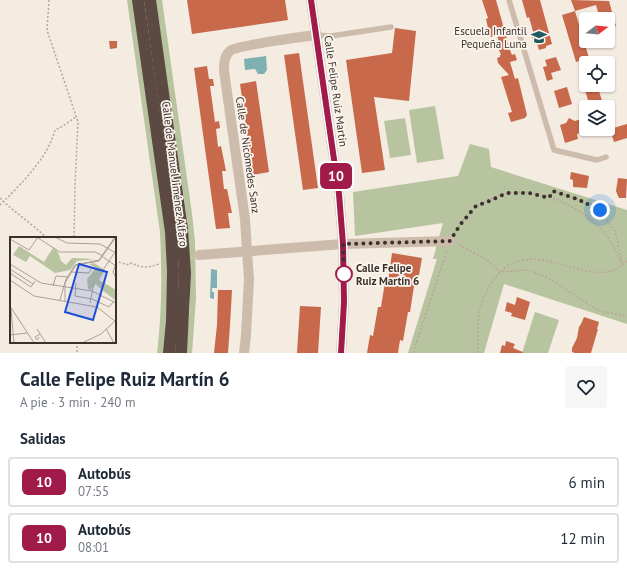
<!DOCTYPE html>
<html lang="es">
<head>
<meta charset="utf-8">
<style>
  body { margin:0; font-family:"PT Sans",sans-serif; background:#f6f6f7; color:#1f2937; height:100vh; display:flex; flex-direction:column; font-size:15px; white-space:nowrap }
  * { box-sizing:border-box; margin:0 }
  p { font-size:13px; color:#747a83 }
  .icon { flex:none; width:22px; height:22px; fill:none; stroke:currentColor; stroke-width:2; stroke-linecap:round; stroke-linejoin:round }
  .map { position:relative; height:353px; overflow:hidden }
  .drawer { display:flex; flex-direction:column; background:#fff; flex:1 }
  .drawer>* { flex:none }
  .badge { padding:0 8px; border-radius:6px; font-size:14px; line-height:26px }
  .needle { width:26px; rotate:74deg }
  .tools { position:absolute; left:579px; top:12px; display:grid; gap:8px }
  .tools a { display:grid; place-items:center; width:36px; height:36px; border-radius:4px; background:#fff; box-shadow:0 1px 3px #0004; font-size:20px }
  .you { position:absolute; width:20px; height:20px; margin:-10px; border:3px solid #fff; border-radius:50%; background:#1a73e8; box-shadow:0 0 0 6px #1a73e833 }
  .map>.badge { position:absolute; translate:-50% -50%; box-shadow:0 0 0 2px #fff }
  h2 { padding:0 20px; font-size:15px; line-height:36px }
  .round { display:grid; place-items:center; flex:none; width:42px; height:42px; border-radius:4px; background:#f6f6f7 }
  .overview { display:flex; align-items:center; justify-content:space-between; height:68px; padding:0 20px }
  h1 { font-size:19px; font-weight:800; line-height:30px }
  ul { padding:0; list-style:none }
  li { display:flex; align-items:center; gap:12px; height:50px; margin:0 8px 6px; padding:0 12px; border:2px solid #e0e1e3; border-radius:4px }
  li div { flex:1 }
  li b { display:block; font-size:15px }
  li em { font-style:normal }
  li .badge { min-width:44px; font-weight:700; text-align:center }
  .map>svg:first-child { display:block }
  .green { fill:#b8c4a0 }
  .water { fill:#7fb0b2 }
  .building { fill:#c8694b }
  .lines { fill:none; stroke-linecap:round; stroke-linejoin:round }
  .path { stroke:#b9a596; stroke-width:1.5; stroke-dasharray:2 2; stroke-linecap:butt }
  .lane { stroke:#cdbbac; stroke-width:5.5 }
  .street { stroke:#cdbbac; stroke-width:10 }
  .highway { stroke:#5c4a42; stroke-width:12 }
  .line-casing { stroke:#fff; stroke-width:9 }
  .line { stroke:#a01a4a; stroke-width:6 }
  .walk { stroke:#3b302b; stroke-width:4; stroke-dasharray:0 7.2 }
  .stop-dot { fill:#fff; stroke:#a01a4a; stroke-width:2 }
  .labels { text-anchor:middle; stroke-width:3.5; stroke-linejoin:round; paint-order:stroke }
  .poi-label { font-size:11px; fill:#3b302b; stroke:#fbf5ee; text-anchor:end }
  .street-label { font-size:11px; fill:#3b302b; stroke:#fbf5ee }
  .stop-label { font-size:11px; font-weight:bold; fill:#3b302b; stroke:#fbf5ee; text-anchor:start }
  .inset-road { fill:none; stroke:#aaa098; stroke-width:1 }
  .view { fill:#1d4ed8; fill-opacity:0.15; stroke:#1d4ed8; stroke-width:2 }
  .inset-edge { fill:none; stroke:#3b302b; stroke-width:2 }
</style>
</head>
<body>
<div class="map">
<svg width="627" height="353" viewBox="0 0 627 353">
  <rect width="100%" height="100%" fill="#f4ebe1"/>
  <g class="green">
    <path d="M127,0H134L160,181L168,261L167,325L164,353H157C162,313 162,272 160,232Z"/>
    <polygon points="155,0 162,0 192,214 195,241 196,298 192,353 186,353 190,304 189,252 186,212"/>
    <polygon points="435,106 444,159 417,163 409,110"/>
    <polygon points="405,118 411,155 390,158 384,121"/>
    <polygon points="470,144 489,149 491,167 627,210 627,324 504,284 484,353 408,353 437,259 433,259 443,223 355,236 353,192 458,176"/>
    <polygon points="535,312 559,320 548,353 522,353"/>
  </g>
  <g class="water">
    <polygon points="266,56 267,70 264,74 258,74 255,69 245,70 244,59"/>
    <polygon points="211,269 217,270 217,288 212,288 212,292 214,292 214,299 210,298"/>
  </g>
  <g class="building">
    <polygon points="187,0 285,0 288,20 192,34"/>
    <polygon points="482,0 496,0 510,50 512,55 515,54 517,60 510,62 515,79 518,78 527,115 525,118 511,122 508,113 512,112 501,77 509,75 498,63 497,58 500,57 500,55 501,55 499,50 501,49 497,35 490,37 486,19 488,18"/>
    <polygon points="522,0 540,0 552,44 546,46 546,48 539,50 537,43 534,44 532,36 534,35 529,17 527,18"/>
    <polygon points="571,0 609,1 616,26 608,29 608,19 600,19 596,5 575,11 589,58 576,62 562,15 575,11"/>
    <polygon points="395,28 416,31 409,101 374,97 385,170 362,173 346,60 392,53"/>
    <polygon points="109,41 117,41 117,48 110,49"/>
    <polygon points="299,53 318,188 303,190 284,55"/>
    <polygon points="556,57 561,70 551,73 553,79 547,81 543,67 547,66 545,60"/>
    <polygon points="207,66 209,79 213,79 214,86 210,86 215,122 219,121 220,128 216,129 218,147 221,146 226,171 222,171 224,189 227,189 232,213 228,213 230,228 216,229 194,68"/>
    <polygon points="256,81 269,172 253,175 240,84"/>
    <polygon points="589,85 597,85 604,107 590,107 584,87"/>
    <polygon points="567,87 572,104 559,108 554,91"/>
    <polygon points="586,117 586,131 577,134 578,139 565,143 560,125 566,123 569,118 575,121"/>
    <polygon points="627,124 627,138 614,142 610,129"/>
    <polygon points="571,172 589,176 587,188 573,187 573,180 570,179"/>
    <polygon points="618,178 627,179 626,198 619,198 618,196 616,191"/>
    <polygon points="392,253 422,258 417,287 414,286 410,312 408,312 403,341 400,340 398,353 367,353 370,335 373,336 378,307 381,307 385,282 388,282"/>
    <polygon points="218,290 232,290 230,325 228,353 214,353 217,325"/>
    <polygon points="517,297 530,302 525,320 511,316 512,313 505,311 507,302 515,305"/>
    <polygon points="300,306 321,307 318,353 297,353"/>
    <polygon points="584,317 599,322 597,329 598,329 591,353 575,353 572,352 572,348 577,338 579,327 581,324"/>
    <polygon points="506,341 515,344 513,348 523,352 523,353 500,353 502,345 505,346"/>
  </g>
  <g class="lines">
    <g class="path">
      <polyline points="49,0 47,30 78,122 75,185 74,238"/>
      <path d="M0,198C15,213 32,224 47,238"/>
      <polyline points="549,198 553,191 580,200 585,204 592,204 599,210 615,231 622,263"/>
      <path d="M0,205C20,185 48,158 55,130L63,126L77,116"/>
      <path d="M454,234C459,226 469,211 477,206C483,202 501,194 508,193C543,187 589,210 609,239C614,247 618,257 623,266"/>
      <polyline points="459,245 487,260 500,272 529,270 548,278 599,311 627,316"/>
      <path d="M115,261L129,265L131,263C143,268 147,268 159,264"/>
      <polyline points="77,342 77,353"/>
      <polyline points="413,353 447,250"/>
      <path d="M478,353C479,340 477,326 479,313C482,299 489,284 499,273C540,233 592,297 627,261"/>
    </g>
    <g class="lane">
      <polyline points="509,0 554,150 597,160 606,157"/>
      <polyline points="316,35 331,36 391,27"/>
    </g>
    <g class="street">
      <polyline points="311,0 339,194 343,244 344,302 341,353"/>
      <polyline points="199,255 343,244 450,241"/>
      <path d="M244,353L246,335L249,279L247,251L245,219L224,71C224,64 224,56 230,51C237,45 302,37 316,35"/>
    </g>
    <g class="highway">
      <polyline points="138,0 171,232 173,271 172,321 169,353"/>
      <polyline points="150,0 182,229 185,273 181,353"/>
    </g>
  </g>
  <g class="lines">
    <defs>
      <polyline id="line" points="311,0 339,194 343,244 344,302 341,353"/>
    </defs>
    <use href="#line" class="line-casing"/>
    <use href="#line" class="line"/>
    <polyline class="walk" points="344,274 343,244 450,241 460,225 476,206 487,202 507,193 529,193 549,198 553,191 580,200 585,204 592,204 600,210"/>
  </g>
  <defs>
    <symbol id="school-bare" viewBox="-9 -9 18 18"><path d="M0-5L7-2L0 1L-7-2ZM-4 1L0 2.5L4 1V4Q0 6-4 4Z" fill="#1f5a5e" stroke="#fbf5ee" stroke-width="2.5" paint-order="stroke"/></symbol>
  </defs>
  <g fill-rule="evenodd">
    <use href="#school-bare" x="528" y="26" width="22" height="22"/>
  </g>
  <circle class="stop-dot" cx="344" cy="274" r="8"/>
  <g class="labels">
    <g class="poi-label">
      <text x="527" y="35">Escuela Infantil<tspan x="527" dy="13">Pequeña Luna</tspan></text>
    </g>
    <g class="street-label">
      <text transform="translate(336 91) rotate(82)" y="4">Calle Felipe Ruiz Martín</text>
      <text transform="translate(248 155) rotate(82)" y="4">Calle de Nicómedes Sanz</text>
      <text transform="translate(175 174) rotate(83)" y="4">Calle de Manuel Jiménez Alfaro</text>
    </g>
    <g class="stop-label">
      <text x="356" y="272">Calle Felipe<tspan x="356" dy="13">Ruiz Martín 6</tspan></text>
    </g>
  </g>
  <g transform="translate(10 237)">
    <rect width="106" height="106" fill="#f4ebe1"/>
    <path d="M9,9L34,25L43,11L48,15L51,24L56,28L62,21L85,22L67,24L60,33L45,36L20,19L16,25L3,18ZM84,26L95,33L89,43L106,53V64L85,47L81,53L78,52L77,42L86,31L79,27Z" fill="#b8c4a0"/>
    <path class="inset-road" d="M45,0L57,6L90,7L106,16M28,1L50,15H85L93,19M0,2L19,13L28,0M93,20L106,29M0,27L31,46L82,54L106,66M106,27L103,35L106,41M0,32L23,47M93,33L105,15M61,35L79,36L81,32M0,36L21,50L25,44M0,43L24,59L87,70L106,85M66,46L65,59L82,62L99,70L104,64M43,49L46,39L58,40M50,63L56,42L65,28L89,23L105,0M55,64V46L66,28L89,24L106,0M80,66L84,46M0,69L24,106M1,72L4,106M27,92L36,106M96,92L104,106M0,98L17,96M29,100L27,103L25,100L30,97M72,106L91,97L105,84"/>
    <path class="view" d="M69,27L97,35L83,83L55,75Z"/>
    <rect width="106" height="106" class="inset-edge"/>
  </g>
</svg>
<div class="tools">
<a><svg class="needle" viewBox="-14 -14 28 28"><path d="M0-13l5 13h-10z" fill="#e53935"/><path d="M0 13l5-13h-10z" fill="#747a83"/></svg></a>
<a><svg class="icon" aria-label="locate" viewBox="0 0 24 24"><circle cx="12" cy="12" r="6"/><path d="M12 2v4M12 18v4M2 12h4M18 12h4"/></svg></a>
<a><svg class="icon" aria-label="layers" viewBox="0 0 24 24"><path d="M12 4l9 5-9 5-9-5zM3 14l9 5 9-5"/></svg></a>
</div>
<div class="you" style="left:600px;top:210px"></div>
<b class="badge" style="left:336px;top:176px;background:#a01a4a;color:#fff">10</b>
</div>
<section class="drawer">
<div class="overview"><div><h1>Calle Felipe Ruiz Martín 6</h1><p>A pie · 3 min · 240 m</p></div><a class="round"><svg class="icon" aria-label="heart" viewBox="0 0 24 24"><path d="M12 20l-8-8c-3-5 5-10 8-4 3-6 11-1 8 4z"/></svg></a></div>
<h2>Salidas</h2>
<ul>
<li><span class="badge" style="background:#a01a4a;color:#fff">10</span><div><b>Autobús</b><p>07:55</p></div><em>6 min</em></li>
<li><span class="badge" style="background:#a01a4a;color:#fff">10</span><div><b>Autobús</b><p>08:01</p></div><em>12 min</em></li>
</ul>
</section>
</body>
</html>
